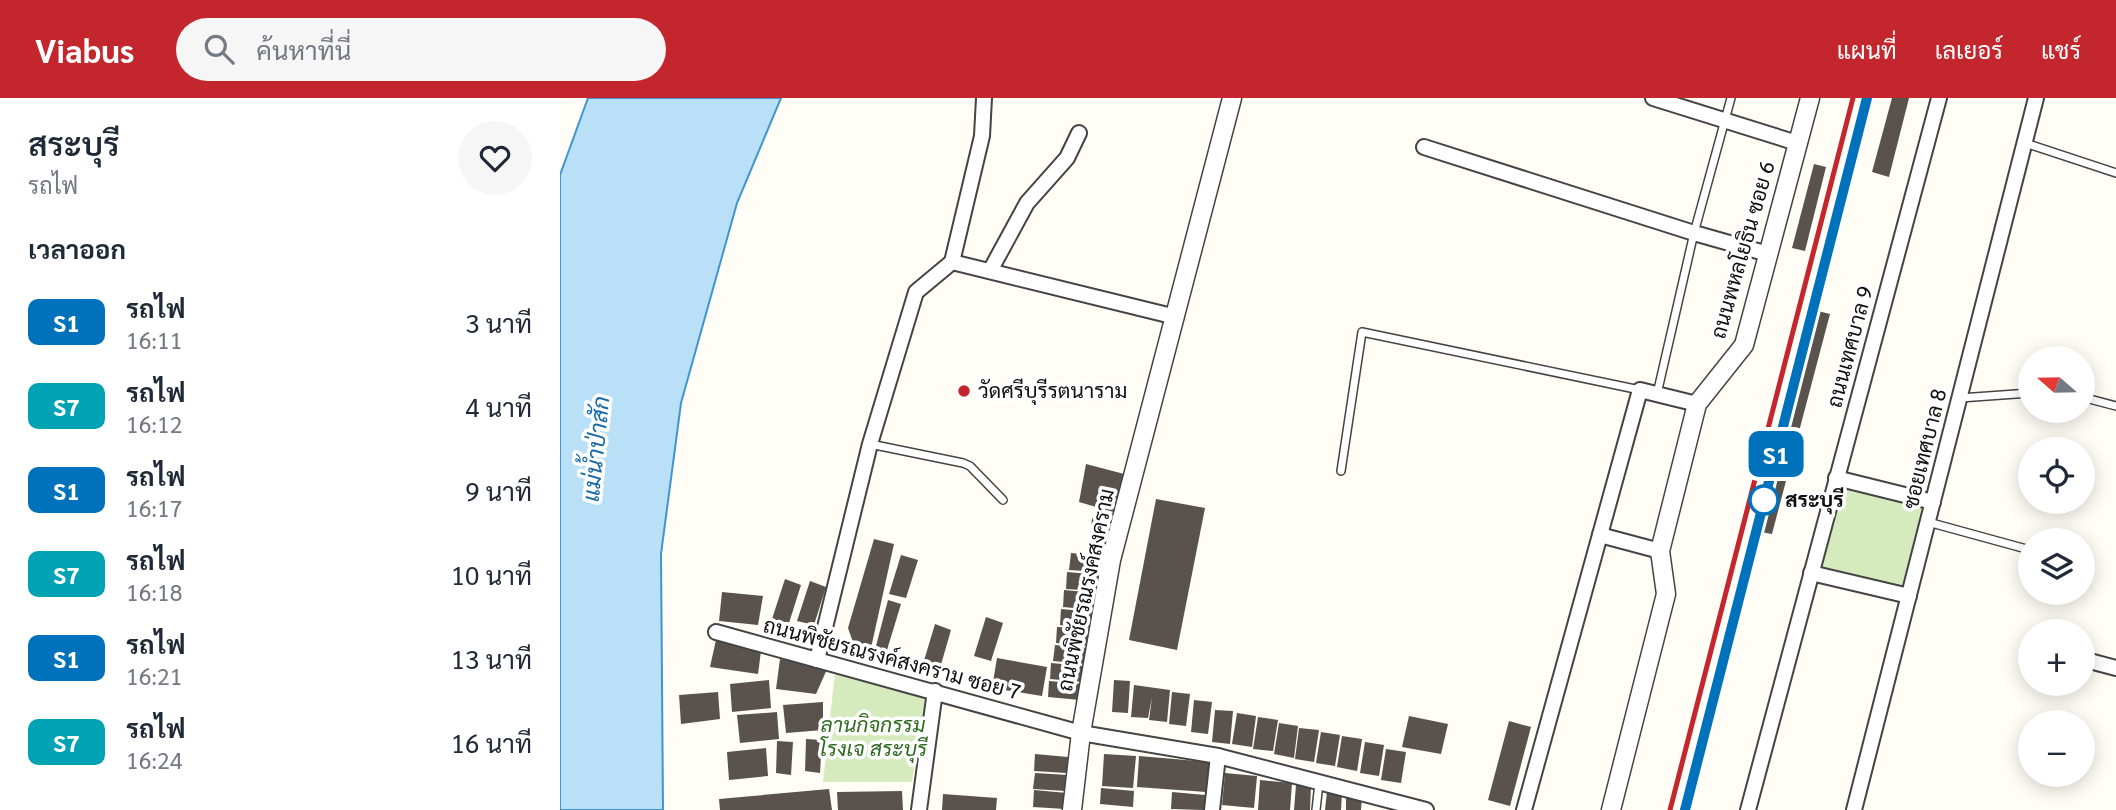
<!DOCTYPE html>
<html lang="th">
<head>
<meta charset="utf-8">
<style>
  body { margin:0; font-family:Georgia,Sarabun,serif; background:#f6f6f7; color:#1f2937; height:100vh; display:flex; flex-direction:column; font-size:26px; white-space:nowrap }
  * { box-sizing:border-box; margin:0 }
  p { font-size:23px; color:#747a83 }
  .icon { flex:none; width:38px; height:38px; fill:none; stroke:currentColor; stroke-width:2; stroke-linecap:round; stroke-linejoin:round }
  .map { position:relative; flex:1; overflow:hidden }
  .side { display:flex; flex-direction:column; background:#fff; width:560px }
  .side>* { flex:none }
  .badge { padding:0 14px; border-radius:10px; font-size:24px; line-height:46px }
  .needle { width:46px; rotate:290deg }
  .controls { position:absolute; left:1458px; top:248px; display:grid; gap:14px }
  .controls a { display:grid; place-items:center; width:77px; height:77px; border-radius:50%; background:#fff; box-shadow:0 4px 18px #0003; font-size:35px }
  .map>.badge { position:absolute; translate:-50% -50%; box-shadow:0 0 0 4px #fff }
  h2 { padding:0 28px; font-size:26px; line-height:63px }
  .round { display:grid; place-items:center; flex:none; width:74px; height:74px; border-radius:37px; background:#f6f6f7 }
  .summary { display:flex; align-items:center; justify-content:space-between; height:119px; padding:0 28px }
  h1 { font-size:33px; font-weight:600; line-height:52px }
  ul { padding:0; list-style:none }
  li { display:flex; align-items:center; gap:21px; height:84px; padding:0 28px }
  li div { flex:1 }
  li b { display:block; font-size:26px }
  li em { font-style:normal }
  li .badge { min-width:77px; font-weight:700; text-align:center }
  header { display:flex; align-items:center; gap:42px; box-sizing:border-box; height:98px; padding:0 35px; background:#c4262e; color:#fff }
  header strong { font-size:33px }
  nav { display:flex; gap:38px; margin-inline-start:auto; font-size:24px }
  .search { width:490px; height:63px; background:#f6f6f7; display:flex; align-items:center; gap:18px; box-sizing:border-box; padding:0 24px; border-radius:38px; color:#747a83; font-size:26px }
  main { display:flex; flex:1; min-height:0 }
  .map>svg:first-child { display:block }
  .green { fill:#d5ebbd }
  .water { fill:#b9e0f7; stroke:#3f96cf; stroke-width:2 }
  .building { fill:#5a524d }
  .lines { fill:none; stroke-linecap:round; stroke-linejoin:round }
  .service-casing { stroke:#444; stroke-width:10 }
  .minor-casing { stroke:#444; stroke-width:18 }
  .tertiary-casing { stroke:#444; stroke-width:21 }
  .service { stroke:#fff; stroke-width:7 }
  .minor { stroke:#fff; stroke-width:14 }
  .tertiary { stroke:#fff; stroke-width:18 }
  .rail { stroke:#c4262e; stroke-width:5 }
  .line-casing { stroke:#fff; stroke-width:16 }
  .line { stroke:#0072bc; stroke-width:10 }
  .poi-dot { fill:#c4262e; stroke:#fff; stroke-width:2.5 }
  .stop-dot { fill:#fff; stroke:#0072bc; stroke-width:3.5 }
  .labels { text-anchor:middle; stroke-width:7; stroke-linejoin:round; paint-order:stroke }
  .street-label { font-size:21px; fill:#111; stroke:#fff }
  .poi-label { font-size:21px; fill:#111; stroke:#fff; text-anchor:start }
  .stop-label { font-size:21px; font-weight:bold; fill:#111; stroke:#fff; text-anchor:start }
  .park-label { font-size:21px; font-style:italic; fill:#2f6b1f; stroke:#fff }
  .water-label { font-size:23px; font-style:italic; fill:#1768a6; stroke:#fff }
</style>
</head>
<body>
<header>
<strong>Viabus</strong>
<div class="search"><svg class="icon" aria-label="search" viewBox="0 0 24 24"><circle cx="10" cy="10" r="6"/><path d="M15 15l6 6"/></svg>ค้นหาที่นี่</div>
<nav><a>แผนที่</a><a>เลเยอร์</a><a>แชร์</a></nav>
</header>
<main>
<section class="side">
<div class="summary"><div><h1>สระบุรี</h1><p>รถไฟ</p></div><a class="round"><svg class="icon" aria-label="heart" viewBox="0 0 24 24"><path d="M12 20l-8-8c-3-5 5-10 8-4 3-6 11-1 8 4z"/></svg></a></div>
<h2>เวลาออก</h2>
<ul>
<li><span class="badge" style="background:#0072bc;color:#fff">S1</span><div><b>รถไฟ</b><p>16:11</p></div><em>3 นาที</em></li>
<li><span class="badge" style="background:#00a3b4;color:#fff">S7</span><div><b>รถไฟ</b><p>16:12</p></div><em>4 นาที</em></li>
<li><span class="badge" style="background:#0072bc;color:#fff">S1</span><div><b>รถไฟ</b><p>16:17</p></div><em>9 นาที</em></li>
<li><span class="badge" style="background:#00a3b4;color:#fff">S7</span><div><b>รถไฟ</b><p>16:18</p></div><em>10 นาที</em></li>
<li><span class="badge" style="background:#0072bc;color:#fff">S1</span><div><b>รถไฟ</b><p>16:21</p></div><em>13 นาที</em></li>
<li><span class="badge" style="background:#00a3b4;color:#fff">S7</span><div><b>รถไฟ</b><p>16:24</p></div><em>16 นาที</em></li>
</ul>
</section>
<div class="map">
<svg width="1556" height="712" viewBox="0 0 1556 712">
  <rect width="100%" height="100%" fill="#fffdf5"/>
  <g class="green">
    <polygon points="1282,388 1366,409 1346,489 1262,469"/>
    <polygon points="275,575 365,600 352,684 263,684"/>
  </g>
  <polygon class="water" points="28,0 221,0 177,105 121,305 101,456 103,712 0,712 0,77"/>
  <g class="building">
    <polygon points="1332,0 1349,0 1329,79 1312,74"/>
    <polygon points="1254,66 1266,69 1245,153 1232,150"/>
    <polygon points="1258,213 1270,216 1212,436 1201,434"/>
    <polygon points="526,366 568,377 557,415 519,404"/>
    <polygon points="596,401 645,410 617,552 569,542"/>
    <polygon points="532,420 549,422 545,456 529,454"/>
    <polygon points="314,441 334,446 311,550 295,550 288,530"/>
    <polygon points="511,455 544,458 542,474 509,472"/>
    <polygon points="341,457 358,462 346,500 329,496"/>
    <polygon points="507,474 540,477 538,493 506,491"/>
    <polygon points="225,481 241,487 229,525 212,521"/>
    <polygon points="250,483 266,489 254,527 237,523"/>
    <polygon points="504,492 537,495 535,512 503,509"/>
    <polygon points="162,494 203,498 198,527 159,523"/>
    <polygon points="328,502 341,506 327,552 316,548"/>
    <polygon points="501,511 534,514 533,530 500,527"/>
    <polygon points="426,519 443,525 431,563 414,558"/>
    <polygon points="375,526 391,532 380,570 363,566"/>
    <polygon points="497,529 530,531 529,548 496,545"/>
    <polygon points="156,542 201,553 198,576 150,569"/>
    <polygon points="495,547 527,550 526,566 493,563"/>
    <polygon points="437,560 487,569 482,598 432,590"/>
    <polygon points="220,561 268,569 256,596 216,591"/>
    <polygon points="491,565 524,568 523,584 490,581"/>
    <polygon points="209,582 211,610 172,614 170,586"/>
    <polygon points="554,582 570,583 568,615 552,614"/>
    <polygon points="489,583 522,586 520,602 488,599"/>
    <polygon points="574,587 610,592 607,624 589,622 592,599 588,620 571,619"/>
    <polygon points="158,594 160,621 121,626 119,597"/>
    <polygon points="612,594 630,596 626,628 609,626"/>
    <polygon points="634,602 652,604 648,636 631,634"/>
    <polygon points="263,604 263,632 226,635 223,607"/>
    <polygon points="655,612 673,613 670,646 652,644"/>
    <polygon points="217,614 219,641 180,645 177,617"/>
    <polygon points="677,615 696,618 692,649 672,646"/>
    <polygon points="849,618 888,626 881,656 842,649"/>
    <polygon points="698,619 718,622 713,653 693,651"/>
    <polygon points="949,623 971,629 950,708 928,702"/>
    <polygon points="719,625 738,628 734,660 714,656"/>
    <polygon points="739,630 759,632 754,664 735,661"/>
    <polygon points="761,634 780,637 775,668 756,665"/>
    <polygon points="782,638 802,641 797,673 777,669"/>
    <polygon points="246,641 262,642 260,675 245,673"/>
    <polygon points="217,643 233,644 231,677 216,675"/>
    <polygon points="805,644 824,647 819,678 800,675"/>
    <polygon points="206,650 208,678 169,682 167,654"/>
    <polygon points="826,651 846,654 841,685 821,682"/>
    <polygon points="475,656 508,659 507,675 474,673"/>
    <polygon points="544,656 576,658 573,690 542,688"/>
    <polygon points="579,658 649,664 646,694 577,689"/>
    <polygon points="475,675 508,677 506,693 473,691"/>
    <polygon points="665,675 697,678 694,710 662,707"/>
    <polygon points="700,682 732,685 730,712 698,712"/>
    <polygon points="736,687 751,688 750,712 734,712"/>
    <polygon points="541,690 574,693 573,709 540,706"/>
    <polygon points="269,691 272,712 160,712 159,701"/>
    <polygon points="474,692 507,695 505,711 473,709"/>
    <polygon points="342,693 343,712 278,712 277,694"/>
    <polygon points="767,693 782,694 781,712 765,712"/>
    <polygon points="612,694 645,697 644,712 611,711"/>
    <polygon points="383,696 437,700 436,712 382,712"/>
    <polygon points="786,697 802,698 801,712 786,712"/>
  </g>
  <g class="lines">
    <defs>
      <g id="service">
        <polyline points="1465,45 1556,75"/>
        <polyline points="1097,296 1134,135 1171,0"/>
        <polyline points="1522,299 1556,308"/>
        <polyline points="1400,300 1470,295"/>
        <polyline points="310,346 403,365 410,368 443,402"/>
        <polyline points="781,373 802,234 1080,292"/>
        <polyline points="1368,424 1470,452"/>
        <polyline points="756,712 759,685"/>
      </g>
      <g id="minor">
        <polyline points="1093,0 1237,45"/>
        <polyline points="864,49 1134,135 1208,156"/>
        <polyline points="392,164 422,38 424,0"/>
        <polyline points="430,173 467,105 507,60 519,35"/>
        <polyline points="1276,380 1373,404"/>
        <polyline points="1040,437 1100,453"/>
        <polyline points="1251,475 1349,498"/>
        <polyline points="156,534 521,635 658,658 866,712"/>
        <polyline points="1522,561 1556,570"/>
        <polyline points="257,562 310,346 356,194 392,164 616,219"/>
        <polyline points="359,712 375,593"/>
        <polyline points="652,712 658,658"/>
        <polyline points="964,712 1080,292 1137,306"/>
        <polyline points="1188,712 1379,0"/>
        <polyline points="1294,712 1476,0"/>
      </g>
      <g id="tertiary">
        <polyline points="512,712 521,635 551,462 672,0"/>
        <polyline points="1051,712 1106,496 1100,453 1137,306 1184,247 1250,0"/>
      </g>
    </defs>
    <use href="#service" class="service-casing"/>
    <use href="#minor" class="minor-casing"/>
    <use href="#tertiary" class="tertiary-casing"/>
    <use href="#service" class="service"/>
    <use href="#minor" class="minor"/>
    <use href="#tertiary" class="tertiary"/>
    <g class="rail">
      <polyline points="1110,712 1293,0"/>
      <polyline points="1125,712 1307,0"/>
    </g>
  </g>
  <g class="lines">
    <defs>
      <polyline id="line" points="1125,712 1307,0"/>
    </defs>
    <use href="#line" class="line-casing"/>
    <use href="#line" class="line"/>
  </g>
  <circle class="poi-dot" cx="404" cy="293" r="7"/>
  <circle class="stop-dot" cx="1204" cy="402" r="14"/>
  <g class="labels">
    <g class="street-label">
      <text transform="translate(1183 152) rotate(-74)" y="7">ถนนพหลโยธิน ซอย 6</text>
      <text transform="translate(1290 249) rotate(-75)" y="7">ถนนเทศบาล 9</text>
      <text transform="translate(1365 351) rotate(-76)" y="7">ซอยเทศบาล 8</text>
      <text transform="translate(526 492) rotate(-78)" y="7">ถนนพิชัยรณรงค์สงคราม</text>
      <text transform="translate(332 561) rotate(15)" y="7">ถนนพิชัยรณรงค์สงคราม ซอย 7</text>
    </g>
    <g class="poi-label">
      <text x="418" y="300">วัดศรีบุรีรตนาราม</text>
    </g>
    <g class="stop-label">
      <text x="1225" y="409">สระบุรี</text>
    </g>
    <g class="park-label">
      <text x="313" y="634">ลานกิจกรรม<tspan x="313" dy="24">โรงเจ สระบุรี</tspan></text>
    </g>
    <g class="water-label">
      <text transform="translate(36 351) rotate(-84)" y="8">แม่น้ำป่าสัก</text>
    </g>
  </g>
</svg>
<div class="controls">
<a><svg class="needle" viewBox="-14 -14 28 28"><path d="M0-13l5 13h-10z" fill="#e53935"/><path d="M0 13l5-13h-10z" fill="#747a83"/></svg></a>
<a><svg class="icon" aria-label="locate" viewBox="0 0 24 24"><circle cx="12" cy="12" r="6"/><path d="M12 2v4M12 18v4M2 12h4M18 12h4"/></svg></a>
<a><svg class="icon" aria-label="layers" viewBox="0 0 24 24"><path d="M12 4l9 5-9 5-9-5zM3 14l9 5 9-5"/></svg></a>
<a>+</a>
<a>−</a>
</div>
<b class="badge" style="left:1216px;top:356px;background:#0072bc;color:#fff">S1</b>
</div>
</main>
</body>
</html>
